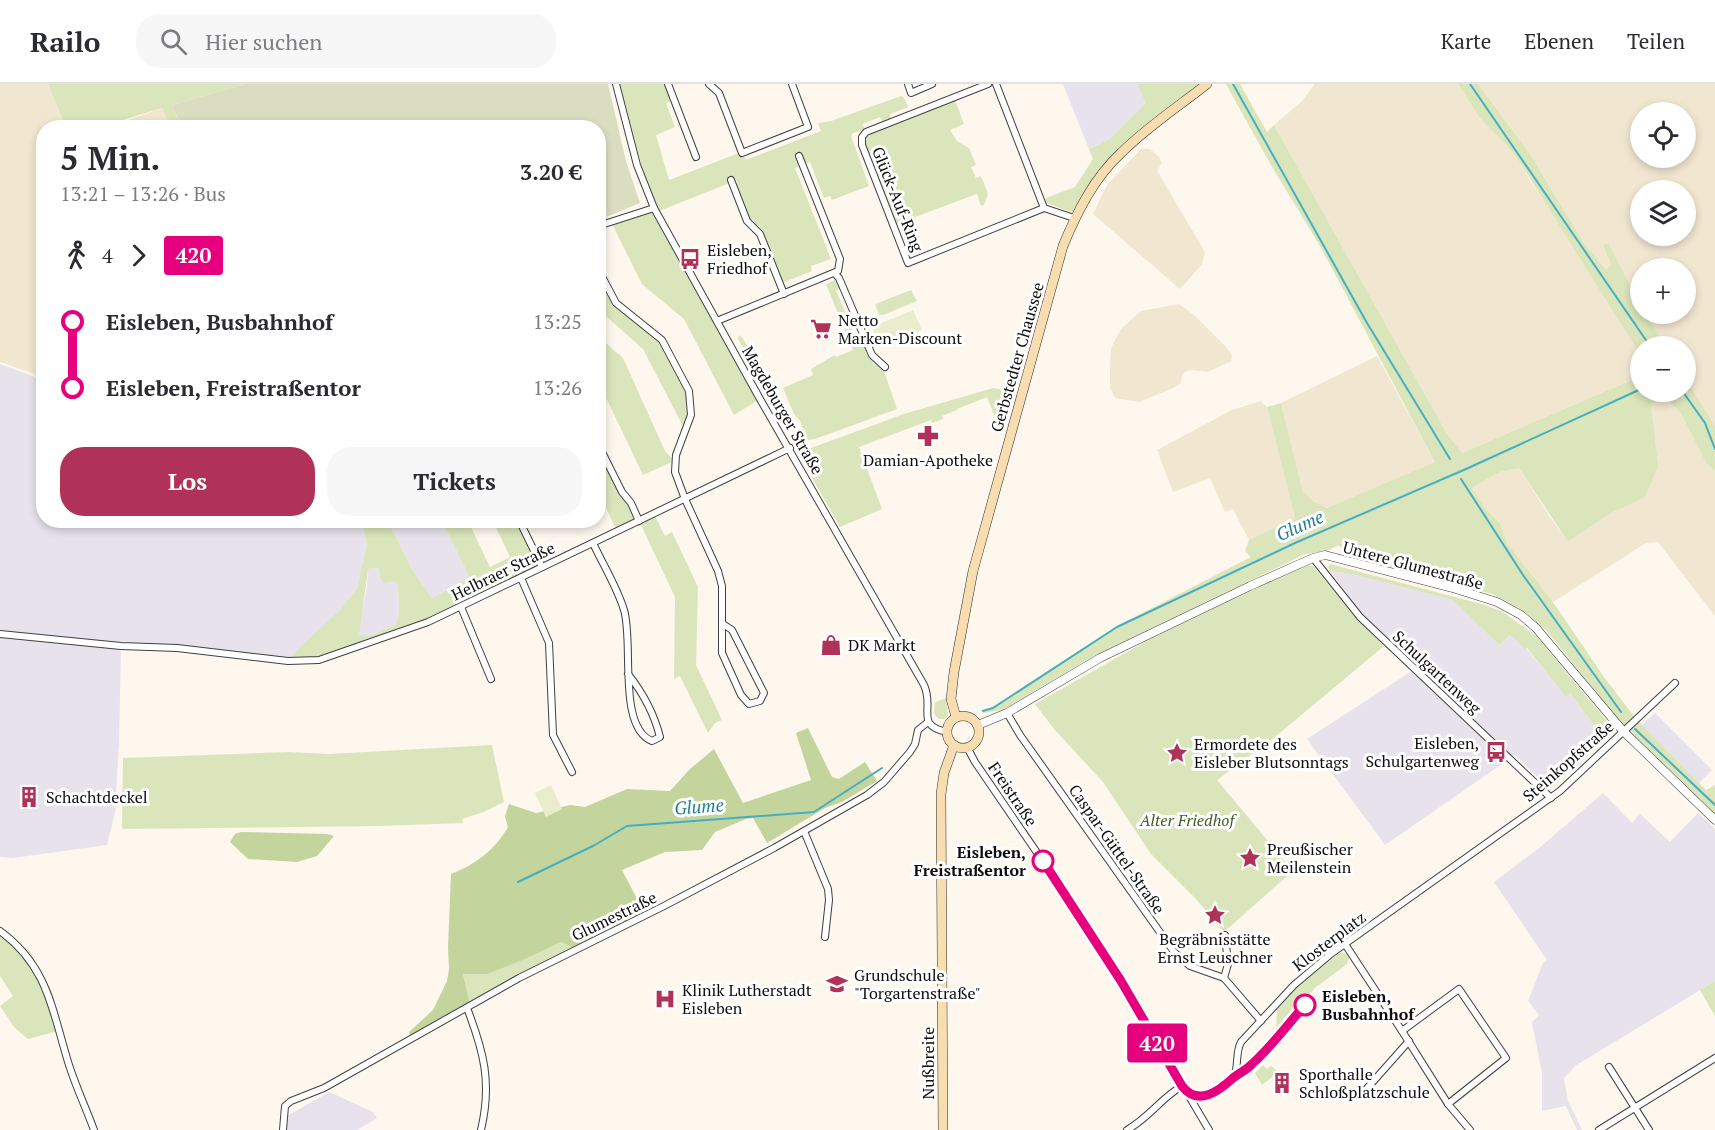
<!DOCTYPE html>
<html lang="de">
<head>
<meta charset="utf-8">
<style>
  body { margin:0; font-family:"PT Serif",serif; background:#f7f7f7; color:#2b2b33; height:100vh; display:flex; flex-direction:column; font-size:22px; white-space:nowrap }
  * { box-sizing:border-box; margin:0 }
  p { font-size:20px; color:#7c7c81 }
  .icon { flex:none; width:33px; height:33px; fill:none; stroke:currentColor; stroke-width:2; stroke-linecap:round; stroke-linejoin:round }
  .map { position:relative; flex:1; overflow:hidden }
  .details { position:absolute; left:36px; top:36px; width:570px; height:408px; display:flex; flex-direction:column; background:#fff; border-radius:24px; box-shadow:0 3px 9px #0003 }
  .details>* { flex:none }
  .badge { padding:0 12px; border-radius:4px; font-size:21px; line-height:39px }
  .buttons { position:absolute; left:1630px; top:18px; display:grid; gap:12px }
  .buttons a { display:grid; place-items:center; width:66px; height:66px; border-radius:50%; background:#fff; box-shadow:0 3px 9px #0003; font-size:30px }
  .map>.badge { position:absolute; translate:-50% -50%; box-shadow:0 0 0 3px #fff }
  .legs { display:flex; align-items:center; gap:9px; height:66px; padding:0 24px; font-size:20px }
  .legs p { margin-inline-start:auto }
  .headline { display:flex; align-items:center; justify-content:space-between; height:102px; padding:0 24px }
  h1 { font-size:33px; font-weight:700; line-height:45px }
  .action { display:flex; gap:12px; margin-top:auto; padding:12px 24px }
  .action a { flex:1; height:69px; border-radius:24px; background:#b03258; color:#fff; font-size:24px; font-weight:700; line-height:69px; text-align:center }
  .action a+a { background:#f7f7f7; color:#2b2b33 }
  ul { padding:0 24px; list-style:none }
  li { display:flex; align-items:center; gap:21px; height:66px; font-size:22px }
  li i { display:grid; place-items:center; width:9px; height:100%; margin:0 8px; background:currentColor }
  li i::after { content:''; width:15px; height:15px; margin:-8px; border:4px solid; border-radius:50%; background:#fff }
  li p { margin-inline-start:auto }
  li:first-child i { background:linear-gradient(#0000 50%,currentColor 0) }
  li:last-child i { background:linear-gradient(currentColor 50%,#0000 0) }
  header { display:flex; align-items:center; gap:36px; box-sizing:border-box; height:84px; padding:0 30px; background:#fff; border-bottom:2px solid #e1e1e2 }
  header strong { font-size:28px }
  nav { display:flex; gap:33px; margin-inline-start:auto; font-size:21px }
  .search { width:420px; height:54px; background:#f7f7f7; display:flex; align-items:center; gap:15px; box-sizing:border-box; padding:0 21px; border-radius:24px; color:#7c7c81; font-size:22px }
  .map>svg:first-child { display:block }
  .industrial { fill:#e7e2eb }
  .farmland { fill:#f1e6d0; fill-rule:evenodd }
  .green { fill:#dbe5bb; fill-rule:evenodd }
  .forest { fill:#c3d49c }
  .cemetery { fill:#dbddc1 }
  .pitch { fill:#eaedcc }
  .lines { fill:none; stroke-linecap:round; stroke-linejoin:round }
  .stream { stroke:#45aec0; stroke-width:2 }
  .minor-casing { stroke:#404040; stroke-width:8 }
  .tertiary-casing { stroke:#404040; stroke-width:9 }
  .secondary-casing { stroke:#2f2f2f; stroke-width:10 }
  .minor { stroke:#fff; stroke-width:6 }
  .tertiary { stroke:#fff; stroke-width:8 }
  .secondary { stroke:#f7ddaf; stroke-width:9 }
  .line-1-casing { stroke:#fff; stroke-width:14 }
  .line-1 { stroke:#e6007e; stroke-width:9 }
  .stop-1-dot { fill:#fff; stroke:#e6007e; stroke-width:3 }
  .labels { text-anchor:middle; stroke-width:6; stroke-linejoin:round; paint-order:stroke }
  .street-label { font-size:16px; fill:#0d0d0d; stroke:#fff }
  .poi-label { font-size:16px; fill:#0d0d0d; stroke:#fff; text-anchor:start }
  .park-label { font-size:16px; font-style:italic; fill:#3f5e23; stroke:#fff }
  .stop-label { font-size:16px; font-weight:bold; fill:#0d0d0d; stroke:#fff; text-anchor:end }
  .water-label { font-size:18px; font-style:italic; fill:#227e93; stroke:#fff }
</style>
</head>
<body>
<header>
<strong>Railo</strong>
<div class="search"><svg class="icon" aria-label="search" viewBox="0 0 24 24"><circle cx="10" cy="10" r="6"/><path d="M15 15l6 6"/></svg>Hier suchen</div>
<nav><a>Karte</a><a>Ebenen</a><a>Teilen</a></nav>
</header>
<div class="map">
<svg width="1715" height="1046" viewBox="0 0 1715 1046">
  <rect width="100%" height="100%" fill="#fdf7ee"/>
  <g class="industrial">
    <polygon points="1063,0 1138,0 1145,19 1110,55 1089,65"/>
    <polygon points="0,280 43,296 44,436 362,437 367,460 357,504 340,526 288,577 177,564 121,562 119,658 115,729 107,761 13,774 0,773"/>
    <polygon points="388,437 442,437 470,494 432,514 413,487"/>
    <polygon points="376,484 379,485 380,493 398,499 399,527 396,541 370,552 358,551 367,502 368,485"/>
    <polygon points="1330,487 1351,490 1453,516 1499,561 1510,551 1526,564 1566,612 1570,609 1604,655 1581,679 1549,705 1515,671 1385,761 1307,655 1418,583 1362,530"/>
    <polygon points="1655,629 1712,686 1699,699 1641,641"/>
    <polygon points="1603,709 1632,739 1640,730 1670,758 1698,729 1715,745 1715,897 1575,982 1564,994 1568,1017 1582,1046 1577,1046 1566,1022 1542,1027 1542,990 1532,938 1539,931 1528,917 1543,879 1547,876 1494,798 1538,765"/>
    <polygon points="329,1008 373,1028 377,1034 357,1046 285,1046 287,1032"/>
  </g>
  <g class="farmland">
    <polygon points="0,0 48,0 66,43 44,44 43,293 0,278"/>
    <polygon points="1315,0 1458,0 1479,33 1514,68 1529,95 1557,137 1641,272 1641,292 1462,369 1446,348 1274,41 1301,18"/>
    <path d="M1478,0H1715V342L1686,295V262H1666L1645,230H1686V184H1641V222L1603,161L1611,181L1608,186H1606L1584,159L1530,70ZM1641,28H1686V74H1641ZM1641,106H1686V152H1641Z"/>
    <polygon points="162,24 171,43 106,44"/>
    <polygon points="1141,65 1150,65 1159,73 1162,79 1157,87 1205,168 1202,180 1180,205 1093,130 1107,101"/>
    <polygon points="1179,220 1194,231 1225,262 1232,272 1231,277 1208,288 1191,286 1185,288 1182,293 1181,299 1171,305 1139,318 1115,314 1110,304 1110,283 1111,264 1121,245 1141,227"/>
    <polygon points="1377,272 1435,378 1328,424 1314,419 1303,408 1281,319"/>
    <polygon points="1668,316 1681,330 1706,379 1715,387 1715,532 1658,458 1646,459 1553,518 1507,459 1500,439 1485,424 1472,404 1500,388 1519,384 1549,432 1568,458 1611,429 1644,414 1653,350 1651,320 1658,317"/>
    <polygon points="1261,317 1267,323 1295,434 1249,456 1233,425 1225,428 1210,394 1173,408 1157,366 1232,326"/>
  </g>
  <g class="green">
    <polygon points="48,0 245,0 172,21 182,44 171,43 162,24 100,43 66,43"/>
    <polygon points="620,0 664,0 671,17 666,19 675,43 656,51 669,96 739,69 743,70 746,76 821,47 818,39 831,37 901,12 904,14 908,23 890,30 891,36 883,39 880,33 863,40 865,46 853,49 851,52 869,102 832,116 830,112 824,114 810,78 795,84 831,175 811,182 812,187 782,199 759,141 756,142 753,135 749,137 736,102 737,96 659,127 641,79"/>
    <polygon points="1138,0 1200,0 1120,65 1075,126 1071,128 1047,119 1045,117 1046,114 1075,103 1093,75 1089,65 1110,55 1145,19"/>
    <polygon points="1226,0 1240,0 1267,48 1274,41 1446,348 1462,369 1641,292 1641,308 1686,308 1686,295 1715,342 1715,387 1706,379 1681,330 1668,316 1658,317 1651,320 1658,383 1644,414 1611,429 1568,458 1519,384 1500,388 1472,404 1485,424 1500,439 1507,459 1553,518 1604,593 1636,635 1706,706 1715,701 1715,730 1621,639 1547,547 1521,525 1492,510 1345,470 1339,461 1326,467 1305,470 1092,573 1003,626 983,629 982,626 992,623 1117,542 1251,473 1245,467 1249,456 1295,434 1267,323 1281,319 1303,408 1314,418 1327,424 1435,378 1320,162 1272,83"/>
    <polygon points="1458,0 1478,0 1530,70 1584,159 1606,186 1611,181 1603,161 1608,159 1641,222 1641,230 1645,230 1666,262 1641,262 1641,272 1514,69 1479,33"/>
    <path d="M955,16L964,40L950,46L957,57L969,64L976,81L971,83L976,94L981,92L988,110L984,121L981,122L977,110L896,140L867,66C864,57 865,54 872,48Z"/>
    <polygon points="654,124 760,315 734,331 684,235 642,200 611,138"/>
    <polygon points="598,185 616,219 662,256 689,307 691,319 685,346 643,265 599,226"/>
    <polygon points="837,195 841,204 836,206 859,263 864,262 873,279 884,287 897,325 815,355 806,356 800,337 794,330 783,304 813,291 811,285 835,271 836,273 853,266 826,200"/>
    <polygon points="911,206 917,217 883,231 879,231 875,220"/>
    <polygon points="739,251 742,253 792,339 791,343 787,341 738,255"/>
    <polygon points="599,253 623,274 665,367 674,377 643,391 599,299"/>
    <polygon points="993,304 1006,306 1015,310 1007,338 1001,340 997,338 987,313 957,325 957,326 942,332 943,335 932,339 931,336 859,363 882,425 840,443 803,378 803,367 904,330"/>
    <polygon points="599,360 631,419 644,434 654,430 665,452 672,448 698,503 696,581 722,636 715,639 708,649 680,592 674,595 675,513 639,437 617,447 599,409"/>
    <path d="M362,437H388L413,487L432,514L470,494L442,437H468L490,483L510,473L493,437H519L542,483L460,523L319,576L288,577L297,566L340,526L357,504L367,460ZM376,484L379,485L380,493L384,499L393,497L398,500L399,527L396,541L370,552L359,551L368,485Z"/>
    <polygon points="1330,480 1485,521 1503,528 1536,552 1607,637 1608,644 1604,655 1570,609 1566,613 1527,564 1525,565 1510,551 1499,561 1453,516 1351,490 1330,487 1328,483"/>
    <polygon points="1305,481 1313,482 1355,533 1384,562 1275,653 1217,696 1293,787 1224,848 1196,815 1151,770 1103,698 1054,645 1035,620 1150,555"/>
    <polygon points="946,614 948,631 945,635 939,635 934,630 935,618"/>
    <polygon points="492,661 504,718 484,728 462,735 463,739 379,742 123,745 122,742 123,674 288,668 329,670"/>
    <polygon points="0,847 30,867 52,908 62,946 28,955 14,943 0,922 13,912 0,892"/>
    <polygon points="561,858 574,864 516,892 470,920 463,890 487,889 530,873"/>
    <polygon points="1341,868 1347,870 1349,874 1347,880 1315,904 1276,949 1277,924 1301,899"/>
    <polygon points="1715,897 1715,932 1700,906"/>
    <polygon points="1263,981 1267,985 1271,982 1278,988 1262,1001 1255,989"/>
  </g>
  <g class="forest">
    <path d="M808,644L832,693L839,695L865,678L877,697L842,718L825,724L767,759L753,734L746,735L715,748L702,766L665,768L622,786L644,828L574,864L561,858L530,873L487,890H463L470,920L410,952L409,948L433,926L447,897L449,885L448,863L451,790C475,781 495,766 508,743L505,732L509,720L536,729L570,721L585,723L627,705L670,707L690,685L714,665L743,719L811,696L796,649Z"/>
    <polygon points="241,748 327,750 334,752 317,772 297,778 248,775 230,758 235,750"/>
  </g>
  <polygon class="cemetery" points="245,0 608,0 626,77 640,119 599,136 598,44 182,43 172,21"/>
  <g class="pitch">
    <polygon points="913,226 922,246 880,263 872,243"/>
    <polygon points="551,701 562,725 546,733 535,709"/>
  </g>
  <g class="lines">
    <g class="stream">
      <polyline points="1233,0 1367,239 1450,375"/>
      <polyline points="1470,0 1650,262"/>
      <polyline points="1683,308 1705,339 1715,365"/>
      <polyline points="1461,395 1523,491 1621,628"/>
      <polyline points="983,627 993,624 1117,543 1295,459 1466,385 1641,305"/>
      <polyline points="1635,645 1715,721"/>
      <polyline points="518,798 593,762 627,742 814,728 882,684"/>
    </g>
    <defs>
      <g id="minor">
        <path d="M616,0L637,81L654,124L760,315L924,601C935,625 914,641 947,648"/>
        <polyline points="668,0 696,73"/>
        <polyline points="709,0 719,9 742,69 808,43 792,0"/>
        <polyline points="908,0 911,9 932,0"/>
        <polyline points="988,0 866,48 862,53 862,61 908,179 1044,124 1074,134"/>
        <polyline points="996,0 1044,124"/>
        <polyline points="731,96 747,137 760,150 784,210"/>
        <polyline points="598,142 654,124"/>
        <polyline points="598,185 616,219 662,256 689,307 691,331 676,371 675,388 685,415 718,487 722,502 722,569 741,611 749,620 760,617 764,609 732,546 723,540"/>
        <polyline points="835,190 839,194 872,271 885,283"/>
        <polyline points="717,237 838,187 840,175 799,72"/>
        <polyline points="598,360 622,408 631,419 639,437"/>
        <polyline points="519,436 542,483"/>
        <path d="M593,459C603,481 617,503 624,526C634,558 617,643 652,657L660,653C654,629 643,609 628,590"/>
        <polyline points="1313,474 1360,533 1551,714"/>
        <polyline points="521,494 549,559 553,651 572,688"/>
        <polyline points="461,523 491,595"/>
        <polyline points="0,550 121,562 177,564 288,577 319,576 428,538 790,364"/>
        <polyline points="1007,629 1020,651 1174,868 1190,882 1224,894"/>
        <polyline points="967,663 975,678 1068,814 1121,897 1209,1046"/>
        <polyline points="804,747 828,805 829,816 825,853"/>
        <path d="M0,847C49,883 52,927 69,981C76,1003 86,1024 94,1046"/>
        <polyline points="1225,851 1228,880 1224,894 1261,937"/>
        <polyline points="1345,860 1402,947 1448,1020 1470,1046"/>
        <path d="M467,924C484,968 492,999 481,1046"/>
        <polyline points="1402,947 1459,905 1506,974 1448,1020"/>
        <polyline points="1609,983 1649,1046"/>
        <path d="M1234,993C1239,982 1235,969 1241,958L1294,901L1332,869L1560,707L1675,599"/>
        <path d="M1188,1008C1208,1021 1221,1003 1236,992C1258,976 1271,960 1289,939"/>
        <polyline points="1362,1010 1409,957"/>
        <polyline points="283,1046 285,1022 291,1017 324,1004 519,894 664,822 774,764 867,711 884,698 910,668 915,660 918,646 928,638"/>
        <path d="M1127,1046C1150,1033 1161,1014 1182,1002"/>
        <polyline points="1599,1046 1715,974"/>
      </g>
      <polyline id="tertiary" points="978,641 1007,629 1100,574 1250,502 1313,474 1325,471 1456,505 1497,518 1521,531 1536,544 1623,647 1715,736"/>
      <g id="secondary">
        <circle cx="963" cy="648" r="16"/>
        <path d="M956,633L951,615L954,588L973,487L1063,162C1077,128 1094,94 1121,69C1147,43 1179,22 1207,0"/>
        <polyline points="943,1046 941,710 944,689 954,661"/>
      </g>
    </defs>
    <use href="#minor" class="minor-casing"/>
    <use href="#tertiary" class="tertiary-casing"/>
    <use href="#secondary" class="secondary-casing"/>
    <use href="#minor" class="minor"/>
    <use href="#tertiary" class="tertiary"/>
    <use href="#secondary" class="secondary"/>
  </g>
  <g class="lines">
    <defs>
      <path id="line-1" d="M1043,777L1121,897L1182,1002C1198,1023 1219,1007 1233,994C1239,989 1247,986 1252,980C1272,962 1288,940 1305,921"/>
    </defs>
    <use href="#line-1" class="line-1-casing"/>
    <use href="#line-1" class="line-1"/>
  </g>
  <defs>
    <symbol id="bus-bare" viewBox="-9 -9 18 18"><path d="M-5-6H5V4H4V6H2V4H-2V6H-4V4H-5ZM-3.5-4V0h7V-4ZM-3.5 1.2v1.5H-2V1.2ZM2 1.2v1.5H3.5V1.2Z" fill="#b03258" stroke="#fff" stroke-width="2.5" paint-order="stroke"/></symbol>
    <symbol id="supermarket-bare" viewBox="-9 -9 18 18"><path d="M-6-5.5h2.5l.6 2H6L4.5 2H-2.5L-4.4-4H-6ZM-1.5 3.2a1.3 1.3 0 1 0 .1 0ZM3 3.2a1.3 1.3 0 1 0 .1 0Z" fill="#b03258" stroke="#fff" stroke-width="2.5" paint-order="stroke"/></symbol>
    <symbol id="pharmacy-bare" viewBox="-9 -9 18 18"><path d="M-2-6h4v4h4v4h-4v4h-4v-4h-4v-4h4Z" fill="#b03258" stroke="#fff" stroke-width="2.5" paint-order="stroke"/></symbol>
    <symbol id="shop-bare" viewBox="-9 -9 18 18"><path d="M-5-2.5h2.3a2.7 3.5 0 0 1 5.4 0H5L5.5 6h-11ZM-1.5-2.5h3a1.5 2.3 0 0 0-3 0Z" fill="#b03258" stroke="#fff" stroke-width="2.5" paint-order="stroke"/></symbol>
    <symbol id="sight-bare" viewBox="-9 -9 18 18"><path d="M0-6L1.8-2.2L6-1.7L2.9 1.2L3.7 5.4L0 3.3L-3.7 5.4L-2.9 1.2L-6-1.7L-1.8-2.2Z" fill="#b03258" stroke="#fff" stroke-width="2.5" paint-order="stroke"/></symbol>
    <symbol id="building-bare" viewBox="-9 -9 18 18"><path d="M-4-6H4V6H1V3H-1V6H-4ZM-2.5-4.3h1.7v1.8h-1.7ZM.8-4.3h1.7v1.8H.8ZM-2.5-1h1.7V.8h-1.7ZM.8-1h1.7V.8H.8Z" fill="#b03258" stroke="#fff" stroke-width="2.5" paint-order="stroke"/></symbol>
    <symbol id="school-bare" viewBox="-9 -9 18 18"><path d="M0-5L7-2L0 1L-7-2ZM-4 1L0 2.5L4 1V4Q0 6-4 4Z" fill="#b03258" stroke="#fff" stroke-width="2.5" paint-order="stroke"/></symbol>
    <symbol id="hospital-bare" viewBox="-9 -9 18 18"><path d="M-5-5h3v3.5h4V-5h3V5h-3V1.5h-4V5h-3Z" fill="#b03258" stroke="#fff" stroke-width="2.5" paint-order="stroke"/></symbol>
  </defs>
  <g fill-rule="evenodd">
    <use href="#bus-bare" x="675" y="160" width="30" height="30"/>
    <use href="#supermarket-bare" x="806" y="230" width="30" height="30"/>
    <use href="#pharmacy-bare" x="913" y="337" width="30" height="30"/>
    <use href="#shop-bare" x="816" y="546" width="30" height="30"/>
    <use href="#bus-bare" x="1481" y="653" width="30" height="30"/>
    <use href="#sight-bare" x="1162" y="654" width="30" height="30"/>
    <use href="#building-bare" x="14" y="698" width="30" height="30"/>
    <use href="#sight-bare" x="1235" y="759" width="30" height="30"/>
    <use href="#sight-bare" x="1200" y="816" width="30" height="30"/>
    <use href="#school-bare" x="822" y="885" width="30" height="30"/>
    <use href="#hospital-bare" x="650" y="900" width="30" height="30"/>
    <use href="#building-bare" x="1267" y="984" width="30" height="30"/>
  </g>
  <g class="stop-1-dot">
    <circle cx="1043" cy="777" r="10"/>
    <circle cx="1305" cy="921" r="10"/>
  </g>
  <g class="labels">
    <g class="street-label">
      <text transform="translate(898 115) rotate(68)" y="6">Glück-Auf-Ring</text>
      <text transform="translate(1017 273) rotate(-74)" y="6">Gerbstedter Chaussee</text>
      <text transform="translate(783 326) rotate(60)" y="6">Magdeburger Straße</text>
      <text transform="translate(1413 481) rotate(15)" y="6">Untere Glumestraße</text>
      <text transform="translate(503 487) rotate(-26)" y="6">Helbraer Straße</text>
      <text transform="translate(1437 588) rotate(43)" y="6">Schulgartenweg</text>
      <text transform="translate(1568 677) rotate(-41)" y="6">Steinkopfstraße</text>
      <text transform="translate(1013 710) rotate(56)" y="6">Freistraße</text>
      <text transform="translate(1117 765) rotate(55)" y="6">Caspar-Güttel-Straße</text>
      <text transform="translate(614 832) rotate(-26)" y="6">Glumestraße</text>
      <text transform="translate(1329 857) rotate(-37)" y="6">Klosterplatz</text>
      <text transform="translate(928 979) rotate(-90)" y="6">Nußbreite</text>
    </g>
    <g class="poi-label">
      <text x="707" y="172">Eisleben,<tspan x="707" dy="18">Friedhof</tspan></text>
      <text x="838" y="242">Netto<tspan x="838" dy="18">Marken-Discount</tspan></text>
      <text x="928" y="382" text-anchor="middle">Damian-Apotheke</text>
      <text x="848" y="567">DK Markt</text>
      <text x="1479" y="665" text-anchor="end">Eisleben,<tspan x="1479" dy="18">Schulgartenweg</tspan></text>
      <text x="1194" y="666">Ermordete des<tspan x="1194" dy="18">Eisleber Blutsonntags</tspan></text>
      <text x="46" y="719">Schachtdeckel</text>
      <text x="1267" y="771">Preußischer<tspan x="1267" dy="18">Meilenstein</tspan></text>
      <text x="1215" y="861" text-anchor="middle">Begräbnisstätte<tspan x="1215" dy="18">Ernst Leuschner</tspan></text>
      <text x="854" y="897">Grundschule<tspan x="854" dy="18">"Torgartenstraße"</tspan></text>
      <text x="682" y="912">Klinik Lutherstadt<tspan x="682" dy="18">Eisleben</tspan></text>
      <text x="1299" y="996">Sporthalle<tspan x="1299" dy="18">Schloßplatzschule</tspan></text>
    </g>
    <g class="park-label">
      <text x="1187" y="742">Alter Friedhof</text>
    </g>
    <g class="stop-label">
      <text x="1026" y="774">Eisleben,<tspan x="1026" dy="18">Freistraßentor</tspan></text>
      <text x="1322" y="918" text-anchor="start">Eisleben,<tspan x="1322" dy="18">Busbahnhof</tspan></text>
    </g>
    <g class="water-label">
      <text transform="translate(1300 442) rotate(-24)" y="6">Glume</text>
      <text transform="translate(699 723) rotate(-4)" y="6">Glume</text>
    </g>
  </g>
</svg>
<div class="buttons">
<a><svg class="icon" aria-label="locate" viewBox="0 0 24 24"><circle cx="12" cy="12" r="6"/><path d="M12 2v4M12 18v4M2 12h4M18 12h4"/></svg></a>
<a><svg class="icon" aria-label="layers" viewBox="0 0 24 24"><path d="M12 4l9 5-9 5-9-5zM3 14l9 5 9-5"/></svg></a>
<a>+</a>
<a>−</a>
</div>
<b class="badge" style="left:1157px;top:959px;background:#e6007e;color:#fff">420</b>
<section class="details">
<div class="headline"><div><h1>5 Min.</h1><p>13:21 – 13:26 · Bus</p></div><b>3.20 €</b></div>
<div class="legs"><svg class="icon" aria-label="walk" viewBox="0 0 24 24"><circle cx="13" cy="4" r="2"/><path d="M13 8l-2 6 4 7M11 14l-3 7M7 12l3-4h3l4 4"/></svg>4<svg class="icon" aria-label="forward" viewBox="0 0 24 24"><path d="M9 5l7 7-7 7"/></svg><b class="badge" style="background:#e6007e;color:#fff">420</b></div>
<ul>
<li><i style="color:#e6007e"></i><b>Eisleben, Busbahnhof</b><p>13:25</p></li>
<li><i style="color:#e6007e"></i><b>Eisleben, Freistraßentor</b><p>13:26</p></li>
</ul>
<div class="action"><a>Los</a><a>Tickets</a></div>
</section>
</div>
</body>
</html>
